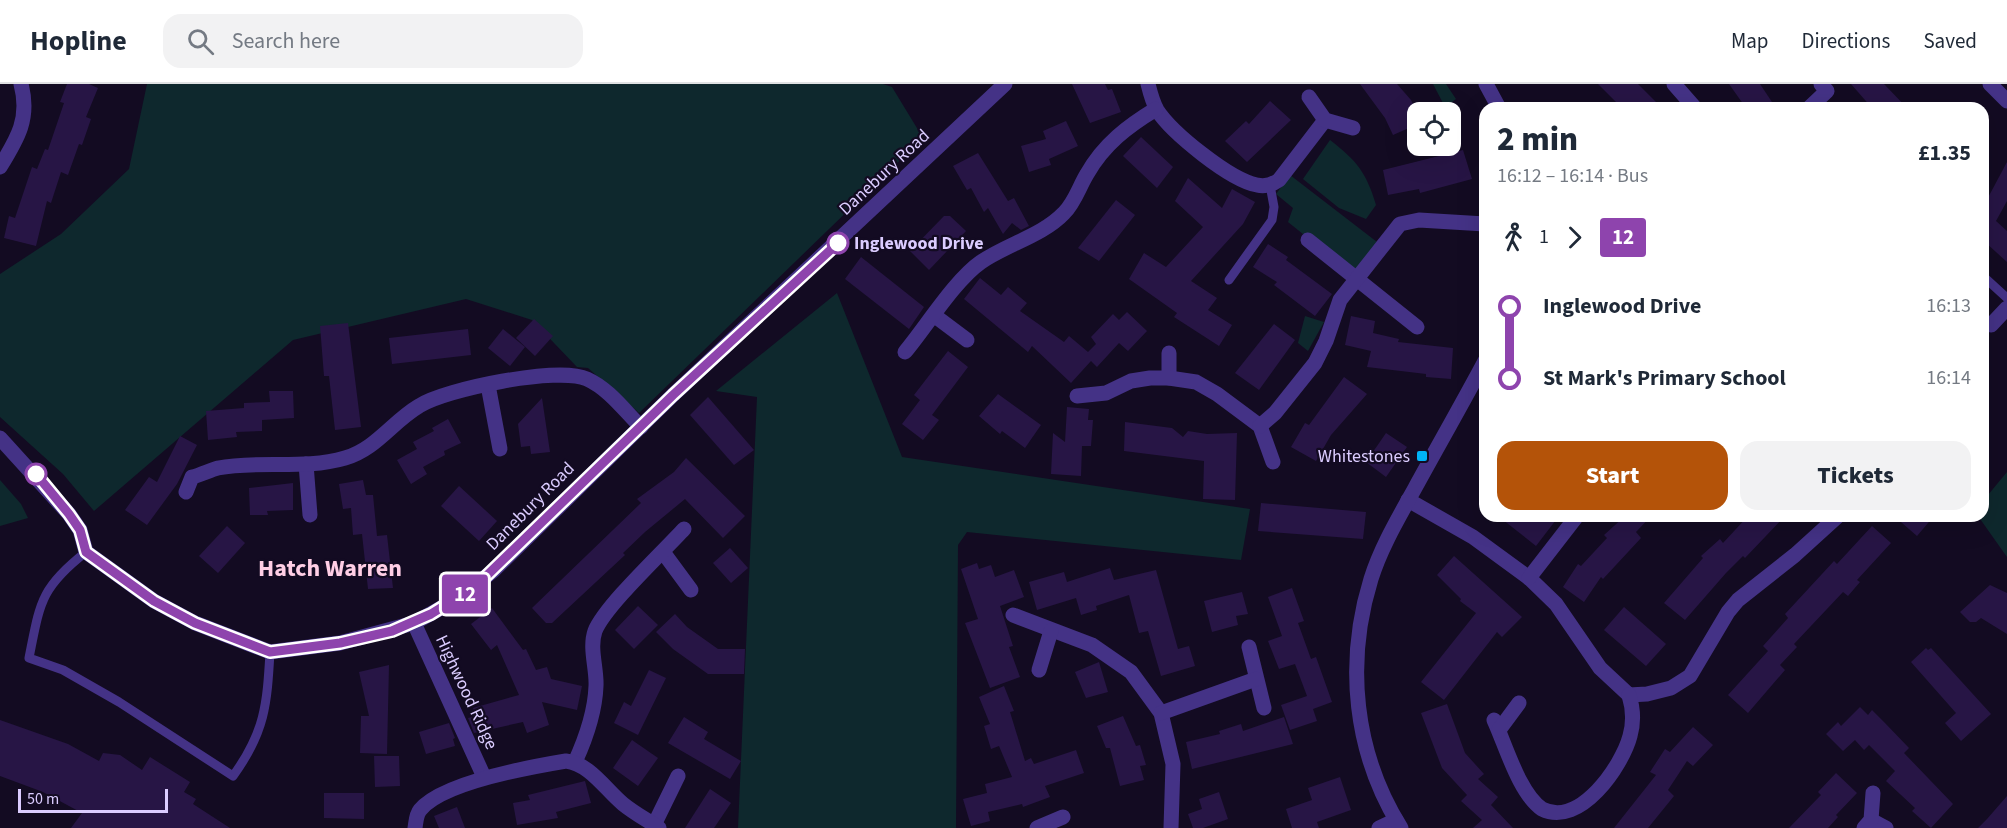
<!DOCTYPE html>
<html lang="en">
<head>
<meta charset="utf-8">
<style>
  body { margin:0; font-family:"Source Sans 3",sans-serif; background:#f2f2f3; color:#1f2937; height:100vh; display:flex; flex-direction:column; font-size:22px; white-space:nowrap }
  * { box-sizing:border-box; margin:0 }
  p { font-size:20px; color:#747a83 }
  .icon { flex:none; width:33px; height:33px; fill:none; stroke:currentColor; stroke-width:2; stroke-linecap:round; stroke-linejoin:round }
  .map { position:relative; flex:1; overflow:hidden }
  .side { position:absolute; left:1479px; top:18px; width:510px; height:420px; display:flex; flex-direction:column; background:#fff; border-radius:18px; box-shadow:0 6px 24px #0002 }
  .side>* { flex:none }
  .badge { padding:0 12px; border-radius:4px; font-size:21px; line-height:39px }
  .fabs { position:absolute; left:1407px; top:18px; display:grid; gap:12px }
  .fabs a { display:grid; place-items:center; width:54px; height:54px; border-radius:12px; background:#fff; box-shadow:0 6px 24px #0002; font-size:30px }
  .scale { position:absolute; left:18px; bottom:15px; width:150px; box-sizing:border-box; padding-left:6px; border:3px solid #dbccff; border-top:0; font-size:16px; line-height:21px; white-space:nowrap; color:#dbccff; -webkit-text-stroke:4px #130b22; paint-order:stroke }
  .map>.badge { position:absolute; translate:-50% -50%; box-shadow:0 0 0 3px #fff }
  .legs { display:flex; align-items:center; gap:9px; height:66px; padding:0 18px; font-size:20px }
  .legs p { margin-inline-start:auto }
  .summary { display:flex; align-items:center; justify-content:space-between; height:102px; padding:0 18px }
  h1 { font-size:33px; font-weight:800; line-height:45px }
  .cta { display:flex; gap:12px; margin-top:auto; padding:12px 18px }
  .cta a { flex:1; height:69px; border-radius:18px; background:#b45309; color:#fff; font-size:24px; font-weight:800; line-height:69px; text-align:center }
  .cta a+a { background:#f2f2f3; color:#1f2937 }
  ul { padding:0 18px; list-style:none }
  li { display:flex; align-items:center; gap:21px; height:72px; font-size:22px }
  li i { display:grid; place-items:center; width:9px; height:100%; margin:0 8px; background:currentColor }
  li i::after { content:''; width:15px; height:15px; margin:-8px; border:4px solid; border-radius:50%; background:#fff }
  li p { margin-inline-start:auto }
  li:first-child i { background:linear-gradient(#0000 50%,currentColor 0) }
  li:last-child i { background:linear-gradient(currentColor 50%,#0000 0) }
  header { display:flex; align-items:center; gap:36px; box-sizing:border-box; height:84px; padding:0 30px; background:#fff; border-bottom:2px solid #e0e1e3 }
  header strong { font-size:28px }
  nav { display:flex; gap:33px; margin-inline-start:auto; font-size:21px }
  .search { width:420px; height:54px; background:#f2f2f3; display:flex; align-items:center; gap:15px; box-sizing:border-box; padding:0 21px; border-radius:18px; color:#747a83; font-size:22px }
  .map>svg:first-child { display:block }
  .green { fill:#0e282d }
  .building { fill:#271545 }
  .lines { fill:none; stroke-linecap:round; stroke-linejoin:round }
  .lane { stroke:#443286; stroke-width:9 }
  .street { stroke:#443286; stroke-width:15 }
  .line-1-casing { stroke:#fff; stroke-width:14 }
  .line-1 { stroke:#8e44ad; stroke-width:9 }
  .stop-1-dot { fill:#fff; stroke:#8e44ad; stroke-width:3 }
  .poi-dot { fill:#00b3f7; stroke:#130b22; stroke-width:2 }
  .labels { text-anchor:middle; stroke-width:4.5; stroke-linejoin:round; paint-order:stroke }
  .street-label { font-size:18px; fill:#dbccff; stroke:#130b22 }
  .stop-label { font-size:18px; font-weight:bold; fill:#dbccff; stroke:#130b22; text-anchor:start }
  .poi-label { font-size:18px; fill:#dbccff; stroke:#130b22; text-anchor:end }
  .district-label { font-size:24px; font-weight:bold; fill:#ffcee5; stroke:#130b22 }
</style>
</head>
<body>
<header>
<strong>Hopline</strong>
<div class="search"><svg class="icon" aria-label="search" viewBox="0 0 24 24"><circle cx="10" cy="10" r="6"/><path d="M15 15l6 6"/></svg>Search here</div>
<nav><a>Map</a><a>Directions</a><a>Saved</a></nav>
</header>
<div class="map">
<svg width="2007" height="744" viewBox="0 0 2007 744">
  <rect width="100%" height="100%" fill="#130b22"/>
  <g class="green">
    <polygon points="147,0 883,0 892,3 923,54 639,329 588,284 577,283 532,236 466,215 293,256 94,427 63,390 0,333 0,190 61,150 129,85"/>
    <polygon points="1433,0 1446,0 1456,15 1445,23"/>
    <path d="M1330,56C1357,77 1366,88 1376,121L1366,135L1339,124L1303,95Z"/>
    <polygon points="1290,91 1377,158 1354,191 1288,138 1293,124 1276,110"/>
    <polygon points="837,209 902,373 1250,425 1241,476 967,448 958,461 956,744 738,744 757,313 716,307"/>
    <polygon points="1305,232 1324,238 1308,267 1298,259"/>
    <polygon points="2007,388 2007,473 1978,432 1983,432 1983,417"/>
    <polygon points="0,396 21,420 28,434 0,442"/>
  </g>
  <g class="building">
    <polygon points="67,0 89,0 98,4 86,33 91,35 82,61 79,60 68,91 61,88 51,119 47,117 36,162 4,154 9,132 15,134 32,83 37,85 45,65 48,66 64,19 60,18"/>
    <polygon points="1072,0 1105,0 1108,6 1112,5 1121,28 1090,39"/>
    <polygon points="1360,0 1397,0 1411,16 1418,30 1418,40 1393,51 1385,34"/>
    <polygon points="1598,0 1638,0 1662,24 1622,24"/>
    <polygon points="1729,0 1760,0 1776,24 1746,24"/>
    <polygon points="1851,0 1884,0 1907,24 1872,24"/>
    <polygon points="1270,17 1291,36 1247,78 1225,57 1246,37 1249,40"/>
    <polygon points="1066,37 1078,62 1049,75 1051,81 1029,88 1021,62 1046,55 1043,47"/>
    <polygon points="1141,53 1173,83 1157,104 1123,72"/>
    <polygon points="1463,66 1472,95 1420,109 1419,105 1388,111 1383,86"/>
    <polygon points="978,69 1008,117 1014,114 1029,142 1021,146 1012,139 1003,150 988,124 984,128 971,104 967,106 953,82"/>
    <polygon points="2007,78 2007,117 1996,137 2007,147 2007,178 1985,158 1983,162 1983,123"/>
    <polygon points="1188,94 1222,124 1232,105 1255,118 1243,140 1191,197 1217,214 1208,226 1232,241 1219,262 1174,233 1177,229 1129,195 1144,169 1166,183 1203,143 1175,117"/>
    <polygon points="1116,116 1135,131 1099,177 1078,164"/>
    <polygon points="944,132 950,132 966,147 929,186 910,167"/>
    <polygon points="1268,160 1288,173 1286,176 1332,210 1315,232 1274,201 1277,198 1253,183"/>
    <polygon points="861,173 924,223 909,245 845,195"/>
    <polygon points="980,194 1001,211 1008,203 1027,219 1020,227 1064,258 1069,252 1088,268 1096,260 1091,253 1113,230 1119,236 1127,228 1147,247 1128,267 1119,259 1097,283 1091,277 1071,299 1032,262 1028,268 964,215"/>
    <polygon points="1351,232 1375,237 1373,249 1399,255 1398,258 1453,264 1451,295 1426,293 1426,290 1367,283 1371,267 1345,261"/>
    <polygon points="534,235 553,252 535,272 516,254"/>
    <polygon points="348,239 361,343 335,346 329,292 324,292 320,242"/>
    <polygon points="1274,240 1295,256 1259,306 1235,289"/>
    <polygon points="468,245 471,271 392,280 389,254"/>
    <polygon points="503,245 525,263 510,282 488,264"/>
    <polygon points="948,267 968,283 932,331 939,336 923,356 902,340 920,316 914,311"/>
    <polygon points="1344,293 1367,310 1331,351 1316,377 1291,363 1305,339 1309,341"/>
    <polygon points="269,307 293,307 294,334 262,336 262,347 236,348 237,353 208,356 206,327 244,324 244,319 270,318"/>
    <polygon points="998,310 1041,341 1025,364 1002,347 1000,350 979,332"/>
    <polygon points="708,313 754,366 734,381 690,331"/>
    <polygon points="542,314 550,368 531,370 530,362 521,363 518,340"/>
    <polygon points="1067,323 1089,325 1088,336 1093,336 1091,362 1082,362 1081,392 1051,390 1053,349 1065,358"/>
    <polygon points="448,335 461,359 444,367 445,371 423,383 427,390 411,400 397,376 417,365 413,358 434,347 432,344"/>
    <polygon points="1125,338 1172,344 1183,353 1188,347 1207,350 1237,349 1235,416 1203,415 1204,377 1124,367"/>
    <polygon points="1386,349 1407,363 1386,393 1366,378"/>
    <polygon points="180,352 197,361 177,400 147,441 125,426 149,393 157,398"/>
    <polygon points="686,374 745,432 723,454 685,415 645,448 623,469 625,471 552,539 546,539 532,524 641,419 637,415 674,388"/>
    <polygon points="363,396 366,411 373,411 377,452 387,451 393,504 368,505 362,450 353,451 351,424 343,425 339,400"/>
    <polygon points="293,399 293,426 267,427 268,431 250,431 249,404"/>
    <polygon points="459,402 497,437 479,457 441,422"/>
    <polygon points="1261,419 1366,428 1363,455 1258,447"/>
    <polygon points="1498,432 1559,432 1536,462"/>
    <polygon points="1625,432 1651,432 1636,448 1641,454 1603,495 1601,493 1584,518 1563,503 1578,480 1581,482 1607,454 1604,451"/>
    <polygon points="1748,432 1785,432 1745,474 1743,472 1726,489 1685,536 1664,519 1703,474 1701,472 1720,455 1723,459"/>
    <polygon points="1894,432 1934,432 1917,452"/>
    <polygon points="227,442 245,459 218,489 199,472"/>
    <polygon points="1872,442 1891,459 1857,496 1860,498 1848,512 1843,508 1794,560 1797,563 1780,581 1785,586 1748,629 1728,611 1768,567 1763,562 1788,534 1785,530 1834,477 1837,480"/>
    <polygon points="730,464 748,484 731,499 713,479"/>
    <polygon points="1454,472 1522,533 1502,553 1497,548 1444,616 1421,598 1476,529 1460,517 1461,515 1437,491"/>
    <polygon points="977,479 979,485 991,481 995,493 1014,486 1024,513 1000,522 1013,562 1009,563 1020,593 990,604 965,539 978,535 961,485"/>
    <polygon points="1110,484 1114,496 1156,486 1178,565 1189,562 1195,582 1161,592 1148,547 1139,549 1129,511 1096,522 1097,526 1081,531 1076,514 1037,526 1029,498 1064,488 1067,498"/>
    <polygon points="1990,501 2007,509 2007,550 1981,534 1976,538 1970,538 1960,528"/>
    <polygon points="1292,504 1304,537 1298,539 1311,575 1316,573 1332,618 1313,625 1317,637 1290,646 1281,621 1307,612 1295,580 1279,585 1268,557 1282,552 1268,513"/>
    <polygon points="1242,508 1248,530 1236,532 1238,541 1212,548 1204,517"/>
    <polygon points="638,522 658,541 634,565 615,546"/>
    <polygon points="1624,523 1666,560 1646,582 1604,546"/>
    <polygon points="492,524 523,566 526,565 536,586 547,583 551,595 582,602 577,626 542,618 549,641 527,649 523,638 474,649 468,634 476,632 473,624 519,611 497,561 491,566 471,540"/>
    <polygon points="675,530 687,543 718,565 745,565 744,590 708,590 673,565 656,548"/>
    <polygon points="1926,564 1928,566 1931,564 1991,630 1961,657 1945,639 1956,629 1911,578"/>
    <polygon points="1099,578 1108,608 1086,614 1075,588"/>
    <polygon points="389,581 387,670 360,669 361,632 369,632 359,588"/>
    <polygon points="649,586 666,594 638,651 614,639 624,618 631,622"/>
    <polygon points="1004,602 1014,627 1010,628 1025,677 1031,674 1034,680 1076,666 1084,689 1045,702 1050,713 1023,723 1022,720 988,728 990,737 971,742 963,715 987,709 985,700 1012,693 999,662 991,665 984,642 990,640 979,613"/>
    <polygon points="1447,620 1465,669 1484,690 1478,695 1498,713 1491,721 1513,744 1473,744 1482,736 1461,717 1467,711 1442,684 1421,629"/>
    <polygon points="1860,623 1868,631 1872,626 1884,638 1909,664 1904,669 1953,720 1931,744 1912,727 1915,724 1886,697 1895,687 1869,661 1864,666 1855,656 1843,667 1826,650 1838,638 1841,642"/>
    <polygon points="1123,632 1136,662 1140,661 1146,681 1140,682 1144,696 1120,702 1110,664 1106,664 1097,642"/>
    <polygon points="684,633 708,648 704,655 741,677 730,695 668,659"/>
    <polygon points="1284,633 1293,660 1192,685 1186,658 1220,650 1219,647 1241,640 1243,647"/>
    <polygon points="0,636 68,660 99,677 103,669 120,671 142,686 150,673 190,698 184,708 196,715 193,720 230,744 71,744 82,729 43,708 0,692"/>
    <polygon points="449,639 455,654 453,655 455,662 426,670 419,648"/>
    <polygon points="1693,643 1713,661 1693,682 1687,677 1668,706 1674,712 1648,744 1614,744 1656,691 1650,688 1665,665 1670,668"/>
    <polygon points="632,656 658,674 638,702 613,684"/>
    <polygon points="374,672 399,672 400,702 375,703"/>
    <polygon points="1836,689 1857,709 1836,731 1838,733 1828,744 1789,744 1821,711 1818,708"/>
    <polygon points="1340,693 1351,726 1317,738 1319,744 1292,744 1286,725 1312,716 1308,704"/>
    <polygon points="585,697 591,719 556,728 558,734 517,741 513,719 530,716 528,711"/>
    <polygon points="710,705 731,719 714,744 685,744"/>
    <polygon points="1219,708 1228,735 1203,744 1193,744 1188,730 1202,725 1199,715"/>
    <polygon points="324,709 364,709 364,735 324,734"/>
    <polygon points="2007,712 2007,744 1978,744 1987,735"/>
    <polygon points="457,723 465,744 439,744 434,732"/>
  </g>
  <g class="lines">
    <g class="lane">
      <polyline points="1984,193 2007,214"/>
      <polyline points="1229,196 1272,136 1274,123 1270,101"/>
      <path d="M86,468C40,504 40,519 29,574L63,586L119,618L233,692C265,648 267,621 270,568"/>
    </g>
    <g class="street">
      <path d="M1148,0C1150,8 1153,19 1157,26C1172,49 1230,96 1257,101C1265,103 1272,101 1279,96L1325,36"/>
      <polyline points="1486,0 1499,24"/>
      <polyline points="1674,0 1695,24"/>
      <polyline points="1990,0 2007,17"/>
      <polyline points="1309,13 1325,36 1353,44"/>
      <polyline points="1809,24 1827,7 1821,0"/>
      <path d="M0,83C18,54 30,34 21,0"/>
      <polyline points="1308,156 1417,243"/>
      <polyline points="935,232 967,256"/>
      <polyline points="1991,241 2007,224"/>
      <path d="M905,268C926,243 955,196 981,178C1007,160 1042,152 1064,129C1075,118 1079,103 1087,90C1104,60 1128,42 1156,25"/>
      <polyline points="1169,269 1169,294"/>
      <polyline points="488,301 500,365"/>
      <polyline points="1077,312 1106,309 1131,297 1150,294 1169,294 1196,298 1217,310 1260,342 1273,378"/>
      <polyline points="1260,342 1275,329 1315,279 1326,257 1340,216 1400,140 1419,136 1485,140"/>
      <polyline points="0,354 69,430 80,446 86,468 154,517 195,539 270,568 340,559 414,539 459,514 493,487 673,311 1005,0"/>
      <polyline points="306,380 310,431"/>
      <path d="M186,408L192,393C201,391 210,386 218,384C260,376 304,386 345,374C376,365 392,338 419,322C445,305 559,282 587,295C609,305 624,326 641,343"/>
      <polyline points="1408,416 1473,453 1529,494 1556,520 1600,584 1629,611 1647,610 1671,604 1690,592 1728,528 1738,516 1795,471 1838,432"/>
      <polyline points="663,468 691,506"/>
      <polyline points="1529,494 1577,432"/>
      <polyline points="1013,531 1092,561 1131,588 1161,629 1173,680 1171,744"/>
      <polyline points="414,539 484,693"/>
      <polyline points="1249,563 1264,624"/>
      <polyline points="1039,586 1051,547"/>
      <polyline points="1161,629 1256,595"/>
      <path d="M1494,636C1506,662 1519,709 1542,725C1580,744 1622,682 1630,652C1634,638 1633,624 1629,611"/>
      <polyline points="1499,646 1519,619"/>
      <path d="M575,678C586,654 595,629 596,602C597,585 589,564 595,547C605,522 663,468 684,445"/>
      <polyline points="1871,736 1886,744"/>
      <polyline points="654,741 678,692"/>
      <path d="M415,744C416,738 416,731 420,726C442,699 530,683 566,677C590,680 605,705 623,720C634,729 647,736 659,744"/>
      <polyline points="1037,744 1063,733"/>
      <polyline points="1379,744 1396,736"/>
      <path d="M1401,744C1354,669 1345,579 1371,495C1381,463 1399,433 1415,404C1438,362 1462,320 1485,277"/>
      <polyline points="1864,744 1871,736 1873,709"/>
    </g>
  </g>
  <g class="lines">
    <defs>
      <polyline id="line-1" points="36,390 69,430 80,446 86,468 154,517 195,539 270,568 340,559 392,547 431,530 476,502 673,311 838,159"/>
    </defs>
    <use href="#line-1" class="line-1-casing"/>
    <use href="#line-1" class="line-1"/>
  </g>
  <g class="stop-1-dot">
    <circle cx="838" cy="159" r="10"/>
    <circle cx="36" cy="390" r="10"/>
  </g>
  <rect class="poi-dot" x="1416" y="366" width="12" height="12" rx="3"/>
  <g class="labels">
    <g class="street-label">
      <text transform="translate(884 88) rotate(-43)" y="6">Danebury Road</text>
      <text transform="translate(530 422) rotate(-45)" y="6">Danebury Road</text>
      <text transform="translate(467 608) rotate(65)" y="6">Highwood Ridge</text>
    </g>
    <g class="stop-label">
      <text x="854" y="165">Inglewood Drive</text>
    </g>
    <g class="poi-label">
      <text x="1410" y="378">Whitestones</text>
    </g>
    <g class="district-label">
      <text x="330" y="492">Hatch Warren</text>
    </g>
  </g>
</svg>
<div class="fabs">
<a><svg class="icon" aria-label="locate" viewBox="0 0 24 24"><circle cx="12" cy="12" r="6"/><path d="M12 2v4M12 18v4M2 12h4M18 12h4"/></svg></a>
</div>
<div class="scale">50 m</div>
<b class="badge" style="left:465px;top:510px;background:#8e44ad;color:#fff">12</b>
<section class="side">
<div class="summary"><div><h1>2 min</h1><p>16:12 – 16:14 · Bus</p></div><b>£1.35</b></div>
<div class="legs"><svg class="icon" aria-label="walk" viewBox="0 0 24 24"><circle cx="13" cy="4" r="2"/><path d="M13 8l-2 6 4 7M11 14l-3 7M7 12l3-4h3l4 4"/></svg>1<svg class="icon" aria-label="forward" viewBox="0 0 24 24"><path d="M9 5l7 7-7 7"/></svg><b class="badge" style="background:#8e44ad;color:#fff">12</b></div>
<ul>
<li><i style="color:#8e44ad"></i><b>Inglewood Drive</b><p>16:13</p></li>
<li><i style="color:#8e44ad"></i><b>St Mark's Primary School</b><p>16:14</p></li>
</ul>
<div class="cta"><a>Start</a><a>Tickets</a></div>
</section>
</div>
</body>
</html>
